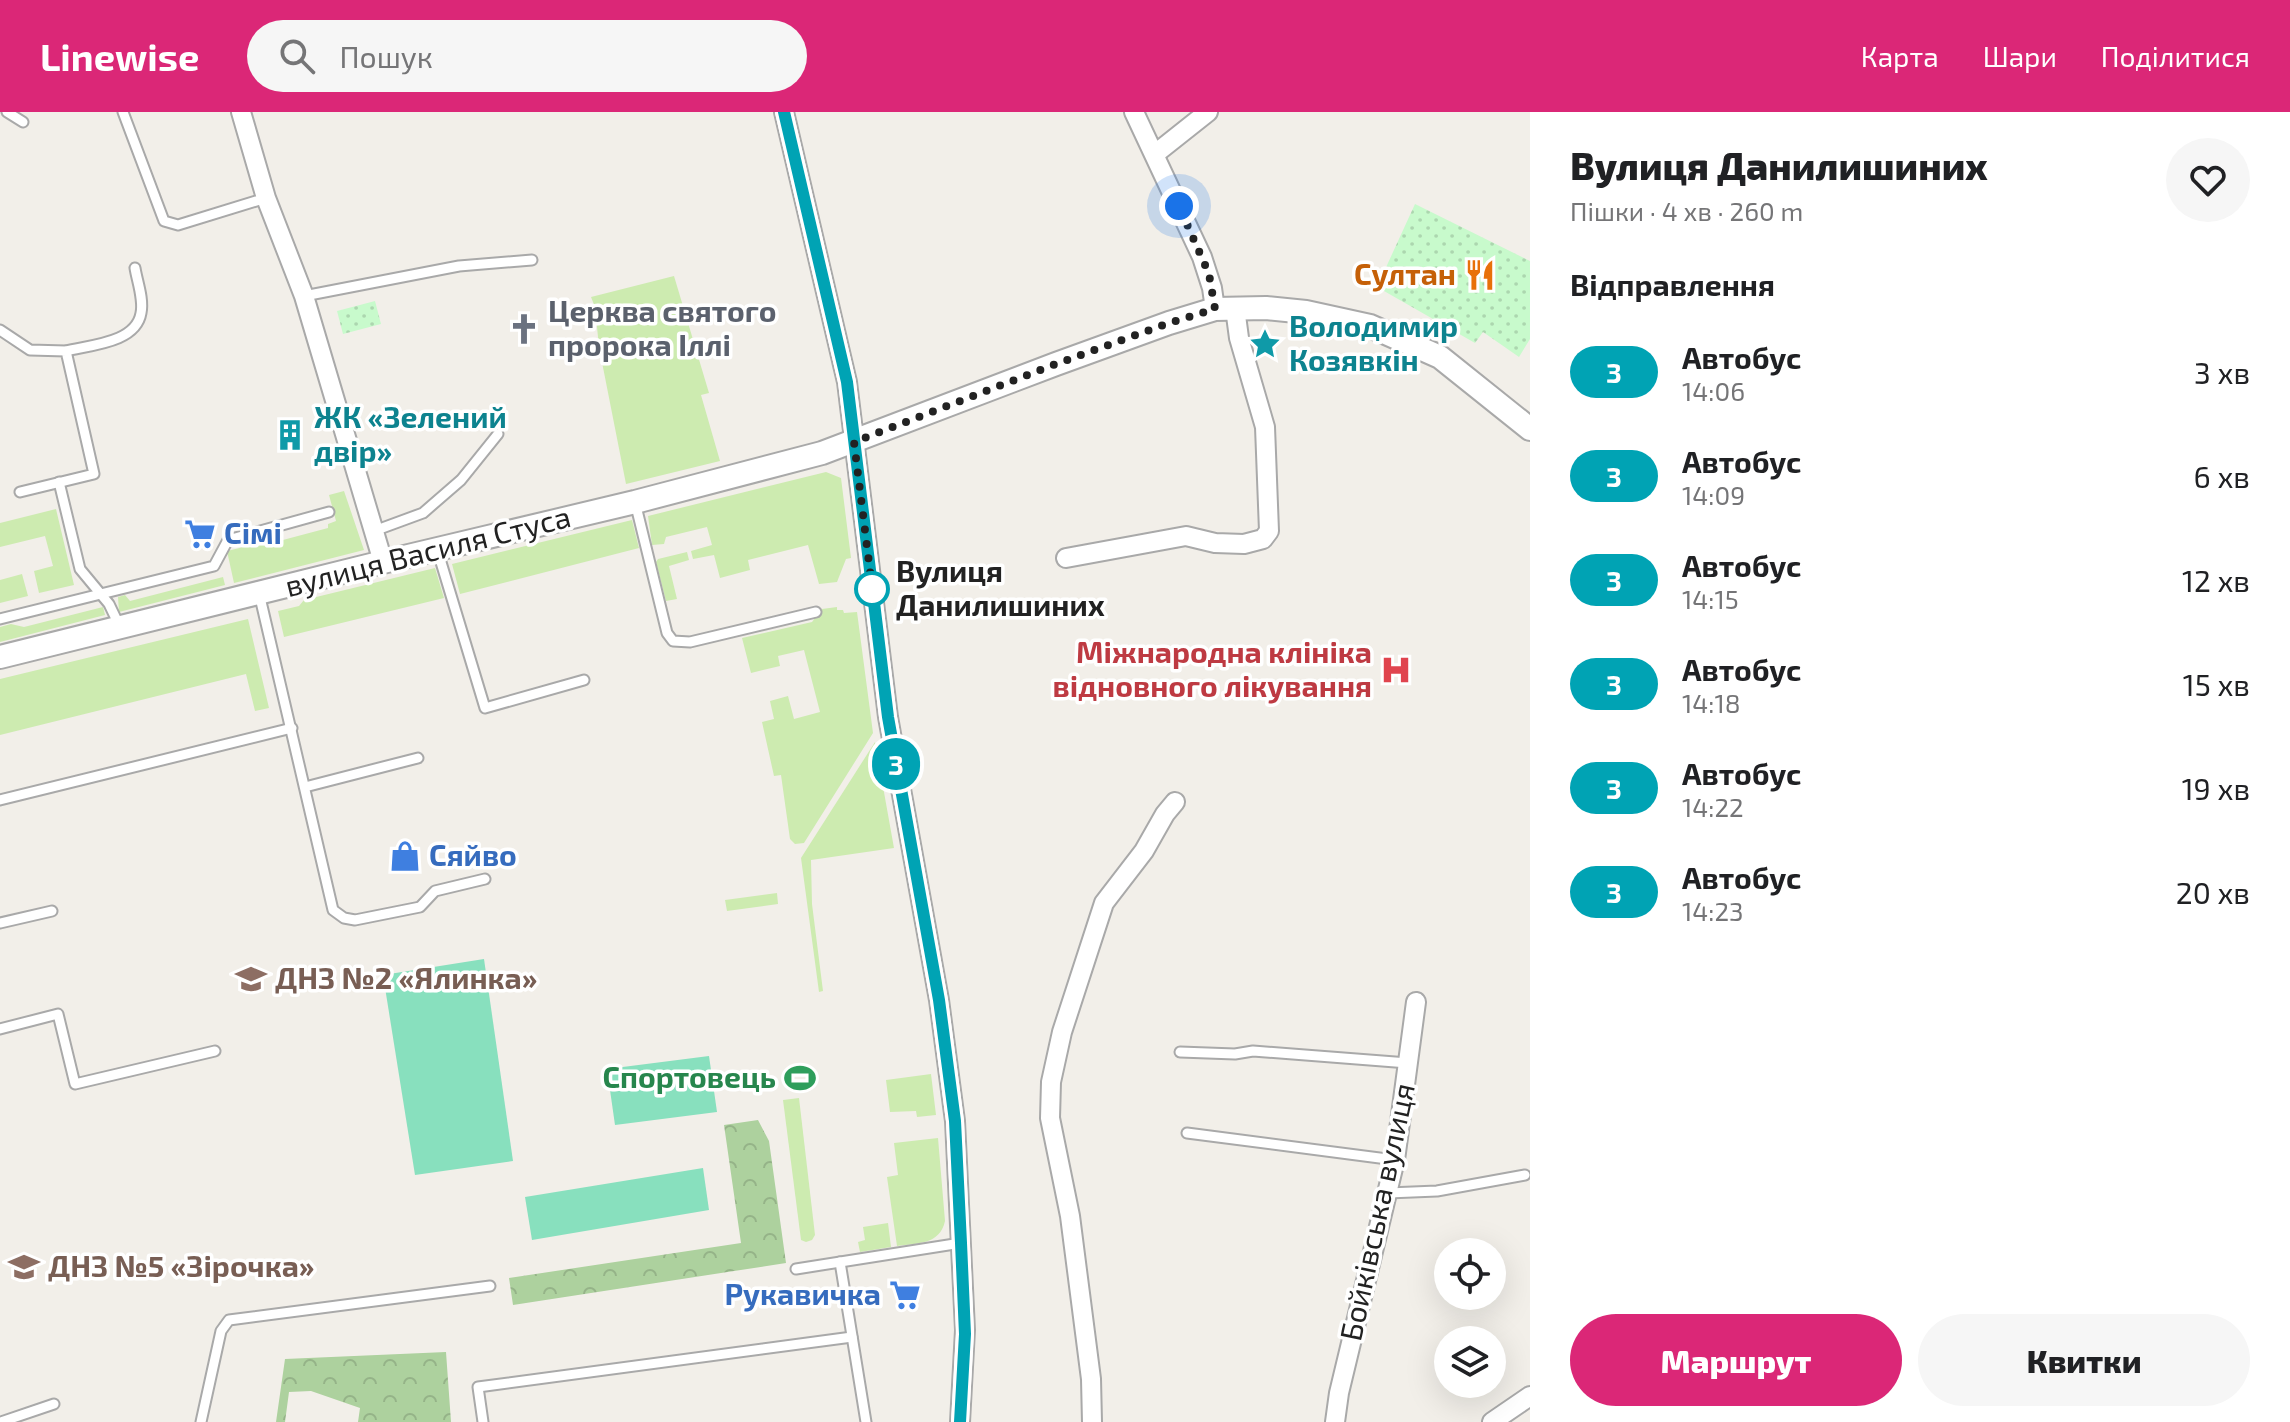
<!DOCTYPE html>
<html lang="uk">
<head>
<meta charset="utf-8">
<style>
  body { margin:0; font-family:"Exo 2",sans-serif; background:#f6f6f6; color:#202124; height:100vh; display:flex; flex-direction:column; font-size:30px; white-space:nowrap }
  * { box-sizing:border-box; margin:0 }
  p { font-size:26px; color:#757577 }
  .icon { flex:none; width:44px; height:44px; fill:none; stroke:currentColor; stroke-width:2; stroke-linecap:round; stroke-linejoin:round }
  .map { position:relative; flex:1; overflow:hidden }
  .details { display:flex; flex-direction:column; background:#fff; width:760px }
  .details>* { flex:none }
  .badge { padding:0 16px; border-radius:26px; font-size:28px; line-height:52px }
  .buttons { position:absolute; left:1434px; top:1126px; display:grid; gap:16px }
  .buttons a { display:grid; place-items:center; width:72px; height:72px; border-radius:50%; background:#fff; box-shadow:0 8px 32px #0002; font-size:40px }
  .you { position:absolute; width:40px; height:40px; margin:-20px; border:6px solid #fff; border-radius:50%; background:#1a73e8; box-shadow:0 0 0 12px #1a73e833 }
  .map>.badge { position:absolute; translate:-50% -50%; box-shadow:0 0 0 4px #fff }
  h2 { padding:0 40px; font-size:30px; line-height:72px }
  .round { display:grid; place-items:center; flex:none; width:84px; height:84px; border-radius:42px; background:#f6f6f6 }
  .head { display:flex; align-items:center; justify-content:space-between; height:136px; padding:0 40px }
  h1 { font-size:38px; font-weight:800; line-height:60px }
  .button { display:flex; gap:16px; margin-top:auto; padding:16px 40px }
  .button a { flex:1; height:92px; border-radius:48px; background:#db2777; color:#fff; font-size:32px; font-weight:800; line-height:92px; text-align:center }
  .button a+a { background:#f6f6f6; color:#202124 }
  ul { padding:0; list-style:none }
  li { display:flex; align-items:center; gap:24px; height:104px; padding:0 40px }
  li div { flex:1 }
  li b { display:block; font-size:30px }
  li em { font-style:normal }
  li .badge { min-width:88px; font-weight:700; text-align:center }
  header { display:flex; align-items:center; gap:48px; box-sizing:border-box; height:112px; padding:0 40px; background:#db2777; color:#fff }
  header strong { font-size:38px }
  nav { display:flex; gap:44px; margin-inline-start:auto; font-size:28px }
  .search { width:560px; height:72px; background:#f6f6f6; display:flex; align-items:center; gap:20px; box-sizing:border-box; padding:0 28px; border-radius:44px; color:#757577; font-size:30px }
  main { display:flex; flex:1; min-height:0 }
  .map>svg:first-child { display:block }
  .grass { fill:#cdebb0 }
  .forest { fill:url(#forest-crowns) }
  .park { fill:url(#park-dots) }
  .pitch { fill:#88e0be }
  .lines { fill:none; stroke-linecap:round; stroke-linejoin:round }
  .service-casing { stroke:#a9a9a9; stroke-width:13 }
  .minor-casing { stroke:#a9a9a9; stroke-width:22 }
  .tertiary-casing { stroke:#a9a9a9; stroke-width:26 }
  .service { stroke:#fff; stroke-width:9 }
  .minor { stroke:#fff; stroke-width:18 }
  .tertiary { stroke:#fff; stroke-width:22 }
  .line-casing { stroke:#fff; stroke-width:18 }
  .line { stroke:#00a3b4; stroke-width:12 }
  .walk { stroke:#222; stroke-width:8; stroke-dasharray:0 14.4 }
  .stop-dot { fill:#fff; stroke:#00a3b4; stroke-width:4 }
  .labels { text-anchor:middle; stroke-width:7; stroke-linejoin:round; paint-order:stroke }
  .food-label { font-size:30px; font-weight:bold; fill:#c56008; stroke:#fff; text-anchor:end }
  .worship-label { font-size:30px; font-weight:bold; fill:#5b616d; stroke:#fff; text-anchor:start }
  .culture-label { font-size:30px; font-weight:bold; fill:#0d838f; stroke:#fff; text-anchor:start }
  .shop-label { font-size:30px; font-weight:bold; fill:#366cbe; stroke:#fff; text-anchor:start }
  .street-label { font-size:30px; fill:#222; stroke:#fff }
  .stop-label { font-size:30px; font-weight:bold; fill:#222; stroke:#fff; text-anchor:start }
  .health-label { font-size:30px; font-weight:bold; fill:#be3a42; stroke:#fff; text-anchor:end }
  .education-label { font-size:30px; font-weight:bold; fill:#785e54; stroke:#fff; text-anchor:start }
  .leisure-label { font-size:30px; font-weight:bold; fill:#27864d; stroke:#fff; text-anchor:end }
</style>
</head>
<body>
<header>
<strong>Linewise</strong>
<div class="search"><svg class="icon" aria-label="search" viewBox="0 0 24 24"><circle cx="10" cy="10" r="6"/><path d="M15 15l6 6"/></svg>Пошук</div>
<nav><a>Карта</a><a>Шари</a><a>Поділитися</a></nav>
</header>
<main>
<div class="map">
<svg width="1530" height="1310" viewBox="0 0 1530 1310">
  <defs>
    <pattern id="forest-crowns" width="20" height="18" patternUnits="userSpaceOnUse" patternTransform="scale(2)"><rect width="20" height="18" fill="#add19e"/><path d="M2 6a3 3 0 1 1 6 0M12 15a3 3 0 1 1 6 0" fill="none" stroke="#95b388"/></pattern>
    <pattern id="park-dots" width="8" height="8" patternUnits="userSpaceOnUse" patternTransform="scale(2)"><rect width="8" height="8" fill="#c8facc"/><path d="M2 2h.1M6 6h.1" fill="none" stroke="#acd6af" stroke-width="1.8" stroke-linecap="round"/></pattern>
  </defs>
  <rect width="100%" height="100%" fill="#f2efe9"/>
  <g class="grass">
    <polygon points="674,164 709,281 701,283 720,349 626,372 599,235 595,195 591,185"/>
    <polygon points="826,360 841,366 851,446 846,447 837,470 819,472 808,433 748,448 750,458 720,466 714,443 693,447 691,439 712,433 707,415 666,425 664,432 652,433 648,404"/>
    <polygon points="344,379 364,438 234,471 227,439 260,431 264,433 328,416 328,412 336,409 329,383"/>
    <polygon points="56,397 74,473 39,481 34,459 53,454 45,424 0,435 0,411"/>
    <polygon points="632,408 639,436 460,482 452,452"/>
    <polygon points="687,440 689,448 669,454 677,487 666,489 656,450 658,447"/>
    <polygon points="435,456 444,486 284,525 278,499 299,494 304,488"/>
    <polygon points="22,462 28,484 0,491 0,468"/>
    <polygon points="223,465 225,473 119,500 118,485 125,483 130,489"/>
    <polygon points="103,495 105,503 0,530 0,515 11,512 24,515"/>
    <polygon points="837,495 837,498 843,498 844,501 857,500 873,621 804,731 795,732 790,727 781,663 774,664 762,610 774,607 770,589 788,584 794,607 820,600 804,538 778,544 780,554 751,561 742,526 812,510 822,497"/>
    <polygon points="248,507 269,596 255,599 246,562 0,623 0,567"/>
    <polygon points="875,630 894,736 811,748 812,792 823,879 819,880 801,746"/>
    <polygon points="777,781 778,792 727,799 725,788"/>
    <polygon points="931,962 936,1003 917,1005 916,999 890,1000 886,968"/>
    <polygon points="799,986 815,1123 812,1128 806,1130 801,1128 783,988"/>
    <path d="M938,1026L945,1109C940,1133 917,1131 897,1134L887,1065L898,1063L894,1031Z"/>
    <polygon points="888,1111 891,1135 860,1140 858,1130 865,1128 863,1115"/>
  </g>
  <g class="forest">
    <polygon points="758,1008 769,1029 786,1151 513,1193 509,1166 741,1131 724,1013"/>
    <polygon points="446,1240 451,1310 358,1310 360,1296 311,1279 289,1280 285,1310 276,1310 285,1247"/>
  </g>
  <g class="park">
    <polygon points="1415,92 1530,149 1530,227 1519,245 1483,220 1475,231 1377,175"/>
    <polygon points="375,189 381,212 343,222 337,199"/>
  </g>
  <g class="pitch">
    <polygon points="484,847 513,1049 415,1063 383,863"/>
    <polygon points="709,944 717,1000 615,1013 607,957"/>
    <polygon points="703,1056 709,1098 532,1128 525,1085"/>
  </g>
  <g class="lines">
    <defs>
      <g id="service">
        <polyline points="7,0 23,10"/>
        <polyline points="123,0 164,109 178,113 266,86"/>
        <polyline points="304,184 459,154 532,148"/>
        <polyline points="0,218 30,238 66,239 94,362 20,380"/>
        <path d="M66,239C90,233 136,231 141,201C144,187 137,169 135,156"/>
        <polyline points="59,370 80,457 109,492 120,515"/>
        <polyline points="635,390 667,521 673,529 690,530 816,500"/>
        <polyline points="374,419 423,401 461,368 498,322"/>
        <polyline points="437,437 485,596 584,568"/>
        <polyline points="259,481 333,798 344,806 355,808 420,795 435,779 485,767"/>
        <polyline points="0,507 214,454 228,428 329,400"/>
        <polyline points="305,675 418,646"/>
        <polyline points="0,688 292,616"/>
        <polyline points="0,811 52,799"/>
        <polyline points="0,917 58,902 75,972 215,939"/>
        <polyline points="1180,940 1235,942 1253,939 1408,951"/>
        <polyline points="1187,1021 1395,1048"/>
        <polyline points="1388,1081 1437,1079 1525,1063"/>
        <polyline points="840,1150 866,1310"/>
        <polyline points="796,1157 961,1131"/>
        <polyline points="1,1310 54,1292"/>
        <polyline points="201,1310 221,1219 229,1208 490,1174"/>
        <polyline points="483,1310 478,1275 852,1225"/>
      </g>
      <g id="minor">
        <polyline points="241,0 266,86 304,184 383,450"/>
        <polyline points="784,0 847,270 888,605 939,888 955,1009 965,1218 960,1310"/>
        <polyline points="1134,0 1202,145 1212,176 1215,197"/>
        <polyline points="1155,42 1208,0"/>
        <polyline points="1066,446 1186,424 1215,431 1244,432 1263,427 1269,419 1265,315 1239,226 1235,196"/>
        <polyline points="1092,1310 1091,1267 1070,1104 1050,1006 1051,970 1062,920 1104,791 1144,739 1165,702 1175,690"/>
        <polyline points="1335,1310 1339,1281 1395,1048 1416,890"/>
        <polyline points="1492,1310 1530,1284"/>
      </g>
      <polyline id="tertiary" points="0,545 383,450 635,390 822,341 1056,252 1169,211 1215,197 1266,196 1306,200 1370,214 1440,245 1530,317"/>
    </defs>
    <use href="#service" class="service-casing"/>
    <use href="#minor" class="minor-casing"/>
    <use href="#tertiary" class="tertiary-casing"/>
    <use href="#service" class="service"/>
    <use href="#minor" class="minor"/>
    <use href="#tertiary" class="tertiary"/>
  </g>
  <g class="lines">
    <defs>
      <polyline id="line" points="784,0 847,270 888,605 939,888 955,1009 961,1131 965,1222 960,1310"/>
    </defs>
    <use href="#line" class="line-casing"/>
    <use href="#line" class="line"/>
    <polyline class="walk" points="872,477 873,483 854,330 1056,252 1169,211 1215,197 1209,162 1179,94"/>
  </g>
  <defs>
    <symbol id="restaurant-bare" viewBox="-9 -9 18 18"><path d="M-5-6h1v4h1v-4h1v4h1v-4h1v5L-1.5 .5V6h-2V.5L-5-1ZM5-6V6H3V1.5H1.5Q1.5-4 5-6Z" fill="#e8710a" stroke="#fff" stroke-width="2.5" paint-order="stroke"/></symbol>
    <symbol id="church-bare" viewBox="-9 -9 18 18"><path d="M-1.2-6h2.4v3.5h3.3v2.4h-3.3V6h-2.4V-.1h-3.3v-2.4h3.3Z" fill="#6b7280" stroke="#fff" stroke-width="2.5" paint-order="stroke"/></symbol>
    <symbol id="sight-bare" viewBox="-9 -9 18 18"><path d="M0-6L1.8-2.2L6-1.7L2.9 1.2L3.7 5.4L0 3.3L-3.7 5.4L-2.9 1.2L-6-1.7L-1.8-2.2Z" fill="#0f9aa8" stroke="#fff" stroke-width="2.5" paint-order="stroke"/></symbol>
    <symbol id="building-bare" viewBox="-9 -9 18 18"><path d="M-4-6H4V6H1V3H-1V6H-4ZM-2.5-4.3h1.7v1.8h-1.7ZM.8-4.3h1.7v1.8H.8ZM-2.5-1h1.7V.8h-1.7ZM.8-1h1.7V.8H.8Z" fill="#0f9aa8" stroke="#fff" stroke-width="2.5" paint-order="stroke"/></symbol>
    <symbol id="supermarket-bare" viewBox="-9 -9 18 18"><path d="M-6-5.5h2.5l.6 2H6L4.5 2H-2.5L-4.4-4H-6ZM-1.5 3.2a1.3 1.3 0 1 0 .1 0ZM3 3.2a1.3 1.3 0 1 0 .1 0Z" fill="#3f7fe0" stroke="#fff" stroke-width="2.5" paint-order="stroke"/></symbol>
    <symbol id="hospital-bare" viewBox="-9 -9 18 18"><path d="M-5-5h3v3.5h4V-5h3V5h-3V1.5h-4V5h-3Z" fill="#e0444e" stroke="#fff" stroke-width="2.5" paint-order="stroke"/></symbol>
    <symbol id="shop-bare" viewBox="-9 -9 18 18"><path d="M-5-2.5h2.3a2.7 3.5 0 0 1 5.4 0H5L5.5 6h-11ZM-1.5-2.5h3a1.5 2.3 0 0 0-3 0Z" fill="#3f7fe0" stroke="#fff" stroke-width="2.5" paint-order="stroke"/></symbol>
    <symbol id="school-bare" viewBox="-9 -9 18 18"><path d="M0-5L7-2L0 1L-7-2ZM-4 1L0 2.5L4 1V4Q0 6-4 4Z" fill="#8d6e63" stroke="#fff" stroke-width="2.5" paint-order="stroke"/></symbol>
    <symbol id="stadium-bare" viewBox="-9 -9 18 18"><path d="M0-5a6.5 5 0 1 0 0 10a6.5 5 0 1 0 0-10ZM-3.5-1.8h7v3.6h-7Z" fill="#2e9e5b" stroke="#fff" stroke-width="2.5" paint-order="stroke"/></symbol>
  </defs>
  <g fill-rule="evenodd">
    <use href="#restaurant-bare" x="1458" y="141" width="44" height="44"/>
    <use href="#church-bare" x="502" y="195" width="44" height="44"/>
    <use href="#sight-bare" x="1243" y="210" width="44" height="44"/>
    <use href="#building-bare" x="268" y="301" width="44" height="44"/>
    <use href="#supermarket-bare" x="178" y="400" width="44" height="44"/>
    <use href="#hospital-bare" x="1374" y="536" width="44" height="44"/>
    <use href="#shop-bare" x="383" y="722" width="44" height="44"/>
    <use href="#school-bare" x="229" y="845" width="44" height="44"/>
    <use href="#stadium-bare" x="778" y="944" width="44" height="44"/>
    <use href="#school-bare" x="2" y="1133" width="44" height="44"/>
    <use href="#supermarket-bare" x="883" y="1161" width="44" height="44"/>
  </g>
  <circle class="stop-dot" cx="872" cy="477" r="16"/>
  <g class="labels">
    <g class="food-label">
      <text x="1456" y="173">Султан</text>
    </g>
    <g class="worship-label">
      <text x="548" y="210">Церква святого<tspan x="548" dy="34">пророка Іллі</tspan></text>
    </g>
    <g class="culture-label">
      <text x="1289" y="225">Володимир<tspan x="1289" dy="34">Козявкін</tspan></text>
      <text x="314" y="316">ЖК «Зелений<tspan x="314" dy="34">двір»</tspan></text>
    </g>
    <g class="shop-label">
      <text x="224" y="432">Сімі</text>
      <text x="429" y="754">Сяйво</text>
      <text x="881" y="1193" text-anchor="end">Рукавичка</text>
    </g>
    <g class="street-label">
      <text transform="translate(428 440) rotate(-14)" y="10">вулиця Василя Стуса</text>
      <text transform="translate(1378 1100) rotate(-78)" y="10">Бойківська вулиця</text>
    </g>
    <g class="stop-label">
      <text x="896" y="470">Вулиця<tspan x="896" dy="34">Данилишиних</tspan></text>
    </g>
    <g class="health-label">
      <text x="1372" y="551">Міжнародна клініка<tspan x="1372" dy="34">відновного лікування</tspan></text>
    </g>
    <g class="education-label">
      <text x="275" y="877">ДНЗ №2 «Ялинка»</text>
      <text x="48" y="1165">ДНЗ №5 «Зірочка»</text>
    </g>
    <g class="leisure-label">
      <text x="776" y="976">Спортовець</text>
    </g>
  </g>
</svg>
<div class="buttons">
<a><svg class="icon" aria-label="locate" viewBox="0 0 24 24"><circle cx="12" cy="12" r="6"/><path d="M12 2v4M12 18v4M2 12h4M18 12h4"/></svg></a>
<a><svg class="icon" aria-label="layers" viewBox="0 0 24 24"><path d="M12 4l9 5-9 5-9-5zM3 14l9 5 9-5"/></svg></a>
</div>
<div class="you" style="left:1179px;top:94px"></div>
<b class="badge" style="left:896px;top:652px;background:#00a3b4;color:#fff">3</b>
</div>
<section class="details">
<div class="head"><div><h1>Вулиця Данилишиних</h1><p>Пішки · 4 хв · 260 m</p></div><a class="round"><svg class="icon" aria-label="heart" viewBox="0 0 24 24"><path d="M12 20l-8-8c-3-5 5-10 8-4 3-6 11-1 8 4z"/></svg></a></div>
<h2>Відправлення</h2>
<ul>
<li><span class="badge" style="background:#00a3b4;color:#fff">3</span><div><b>Автобус</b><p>14:06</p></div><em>3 хв</em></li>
<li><span class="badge" style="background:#00a3b4;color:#fff">3</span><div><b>Автобус</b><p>14:09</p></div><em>6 хв</em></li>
<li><span class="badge" style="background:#00a3b4;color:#fff">3</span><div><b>Автобус</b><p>14:15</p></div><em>12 хв</em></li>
<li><span class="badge" style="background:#00a3b4;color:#fff">3</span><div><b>Автобус</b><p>14:18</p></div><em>15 хв</em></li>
<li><span class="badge" style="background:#00a3b4;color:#fff">3</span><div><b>Автобус</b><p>14:22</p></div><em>19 хв</em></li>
<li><span class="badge" style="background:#00a3b4;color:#fff">3</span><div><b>Автобус</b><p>14:23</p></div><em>20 хв</em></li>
</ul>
<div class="button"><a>Маршрут</a><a>Квитки</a></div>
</section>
</main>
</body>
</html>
